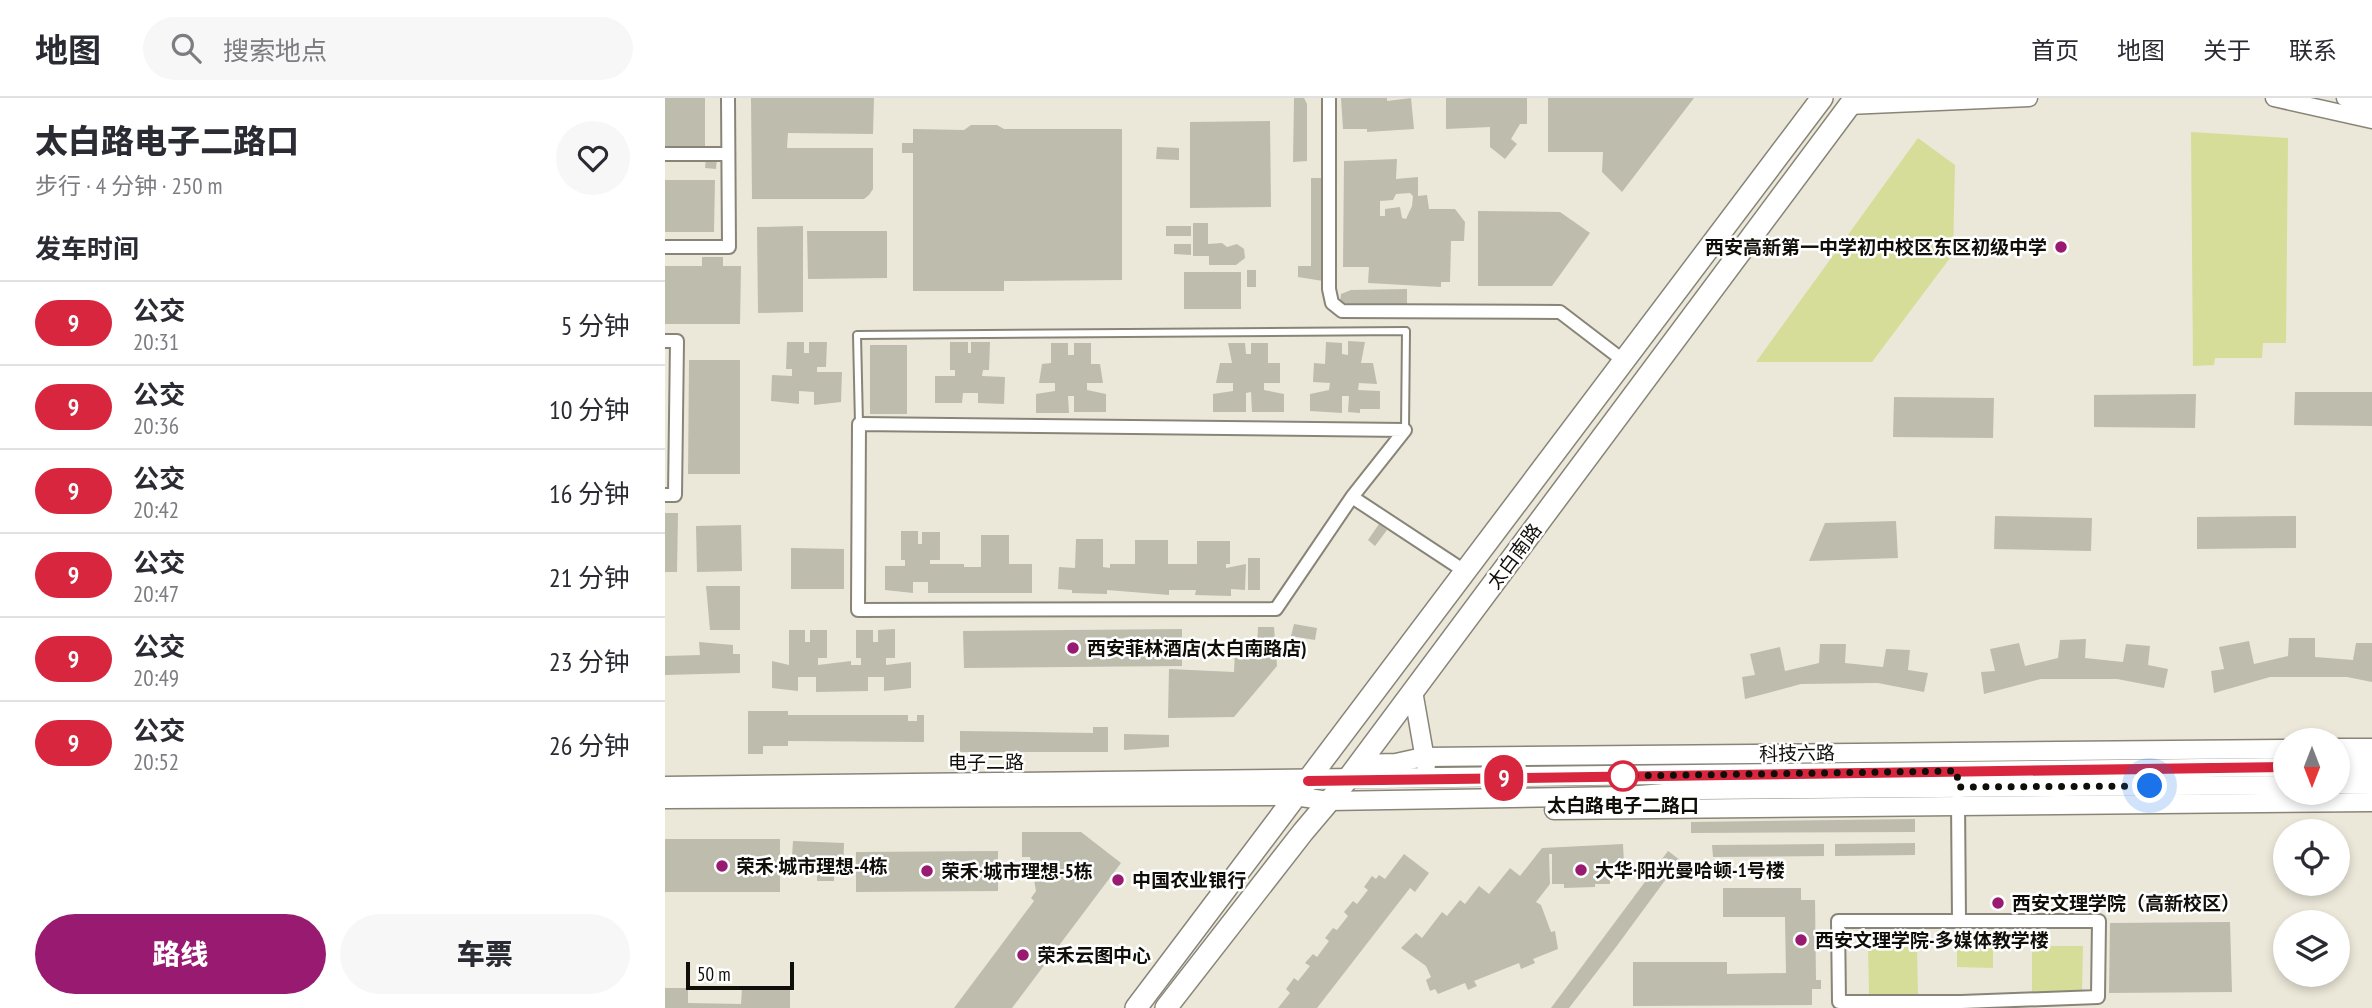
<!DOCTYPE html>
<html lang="zh">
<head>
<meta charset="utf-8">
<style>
  body { margin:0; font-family:"PT Sans Narrow","Noto Sans SC",sans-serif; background:#f7f7f7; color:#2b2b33; height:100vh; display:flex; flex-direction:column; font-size:26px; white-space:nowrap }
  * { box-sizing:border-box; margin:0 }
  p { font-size:23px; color:#7c7c81 }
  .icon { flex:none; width:38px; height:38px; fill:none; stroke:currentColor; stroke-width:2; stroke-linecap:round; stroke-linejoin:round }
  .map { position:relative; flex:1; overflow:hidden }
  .side { display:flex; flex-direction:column; background:#fff; width:665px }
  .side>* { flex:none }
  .badge { padding:0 14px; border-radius:23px; font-size:24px; line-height:46px }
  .needle { width:46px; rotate:180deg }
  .tools { position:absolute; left:1608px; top:630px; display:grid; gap:14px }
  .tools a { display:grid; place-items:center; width:77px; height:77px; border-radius:50%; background:#fff; box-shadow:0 4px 10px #0003; font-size:35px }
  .scale { position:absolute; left:21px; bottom:18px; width:108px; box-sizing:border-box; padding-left:7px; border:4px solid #0f0e09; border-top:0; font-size:19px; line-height:24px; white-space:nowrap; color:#0f0e09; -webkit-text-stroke:5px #fff; paint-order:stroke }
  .you { position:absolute; width:35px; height:35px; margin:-18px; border:5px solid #fff; border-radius:50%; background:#1a73e8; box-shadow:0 0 0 10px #1a73e833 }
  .map>.badge { position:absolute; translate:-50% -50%; box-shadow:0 0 0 4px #fff }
  h2 { padding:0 35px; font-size:26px; line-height:63px }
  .round { display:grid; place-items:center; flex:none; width:74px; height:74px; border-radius:37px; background:#f7f7f7 }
  .summary { display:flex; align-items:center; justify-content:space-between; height:119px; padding:0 35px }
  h1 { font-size:33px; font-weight:800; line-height:52px }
  .primary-button { display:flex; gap:14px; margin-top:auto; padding:14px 35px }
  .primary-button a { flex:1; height:80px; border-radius:42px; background:#981a71; color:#fff; font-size:28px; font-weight:800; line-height:80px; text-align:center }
  .primary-button a+a { background:#f7f7f7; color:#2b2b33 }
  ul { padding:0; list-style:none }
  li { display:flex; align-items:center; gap:21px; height:84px; padding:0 35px; border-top:2px solid #e1e1e2 }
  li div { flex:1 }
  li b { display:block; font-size:26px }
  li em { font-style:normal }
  li .badge { min-width:77px; font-weight:700; text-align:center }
  header { display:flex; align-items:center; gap:42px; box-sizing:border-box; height:98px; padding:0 35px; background:#fff; border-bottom:2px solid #e1e1e2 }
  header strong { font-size:33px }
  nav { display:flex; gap:38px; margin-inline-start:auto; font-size:24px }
  .search { width:490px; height:63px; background:#f7f7f7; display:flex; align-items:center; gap:18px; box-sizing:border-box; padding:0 24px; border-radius:38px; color:#7c7c81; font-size:26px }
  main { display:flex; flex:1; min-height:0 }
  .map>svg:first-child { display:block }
  .green { fill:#d6dd98 }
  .building { fill:#bebcad; fill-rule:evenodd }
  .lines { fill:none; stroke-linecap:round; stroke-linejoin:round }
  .service-casing { stroke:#888578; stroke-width:10 }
  .minor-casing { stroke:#888578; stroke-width:16 }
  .tertiary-casing { stroke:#888578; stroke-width:19 }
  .secondary-casing { stroke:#888578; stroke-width:21 }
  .primary-casing { stroke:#888578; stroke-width:24 }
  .service { stroke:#fff; stroke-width:6 }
  .minor { stroke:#fff; stroke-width:12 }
  .tertiary { stroke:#fff; stroke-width:16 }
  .secondary { stroke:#fff; stroke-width:18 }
  .primary { stroke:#fff; stroke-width:21 }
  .line-casing { stroke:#fff; stroke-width:16 }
  .line { stroke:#d7263d; stroke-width:10 }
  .walk { stroke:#0f0e09; stroke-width:7; stroke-dasharray:0 12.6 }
  .poi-dot { fill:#981a71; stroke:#fff; stroke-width:2.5 }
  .stop-dot { fill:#fff; stroke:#d7263d; stroke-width:3.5 }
  .labels { text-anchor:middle; stroke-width:5; stroke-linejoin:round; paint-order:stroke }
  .poi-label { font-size:19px; font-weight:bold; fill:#0f0e09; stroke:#fff; text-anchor:start }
  .street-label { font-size:19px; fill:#0f0e09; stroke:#fff }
  .stop-label { font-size:19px; font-weight:bold; fill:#0f0e09; stroke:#fff }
</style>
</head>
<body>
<header>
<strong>地图</strong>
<div class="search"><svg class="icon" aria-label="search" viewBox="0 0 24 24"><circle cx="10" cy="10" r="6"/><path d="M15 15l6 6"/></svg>搜索地点</div>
<nav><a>首页</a><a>地图</a><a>关于</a><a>联系</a></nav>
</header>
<main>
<section class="side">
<div class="summary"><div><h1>太白路电子二路口</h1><p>步行 · 4 分钟 · 250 m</p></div><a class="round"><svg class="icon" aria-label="heart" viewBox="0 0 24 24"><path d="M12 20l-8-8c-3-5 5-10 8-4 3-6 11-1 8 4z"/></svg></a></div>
<h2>发车时间</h2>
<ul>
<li><span class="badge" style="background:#d7263d;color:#fff">9</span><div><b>公交</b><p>20:31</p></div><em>5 分钟</em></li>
<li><span class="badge" style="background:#d7263d;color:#fff">9</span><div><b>公交</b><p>20:36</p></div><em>10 分钟</em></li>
<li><span class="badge" style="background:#d7263d;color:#fff">9</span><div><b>公交</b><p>20:42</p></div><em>16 分钟</em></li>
<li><span class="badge" style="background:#d7263d;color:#fff">9</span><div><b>公交</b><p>20:47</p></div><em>21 分钟</em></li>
<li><span class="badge" style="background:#d7263d;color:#fff">9</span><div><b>公交</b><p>20:49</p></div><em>23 分钟</em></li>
<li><span class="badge" style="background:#d7263d;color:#fff">9</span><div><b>公交</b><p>20:52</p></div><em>26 分钟</em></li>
</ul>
<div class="primary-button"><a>路线</a><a>车票</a></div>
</section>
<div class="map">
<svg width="1707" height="910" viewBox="0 0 1707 910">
  <rect width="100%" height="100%" fill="#ebe8d9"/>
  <g class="green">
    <polygon points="1526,34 1623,40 1621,245 1598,245 1597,260 1550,260 1549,267 1528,268"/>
    <polygon points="1253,40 1290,67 1288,156 1207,264 1091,264"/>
    <polygon points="1292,845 1328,846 1328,870 1292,869"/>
    <polygon points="1367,848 1418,848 1417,895 1367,894"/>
    <polygon points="1203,849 1252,849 1253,897 1204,896"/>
  </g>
  <g class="building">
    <rect x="0" y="0" width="40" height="51"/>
    <polygon points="86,0 209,0 208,36 123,35 122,50 208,50 208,91 204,97 199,101 87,101"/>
    <polygon points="629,0 639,0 642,6 642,63 628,64"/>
    <polygon points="676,0 722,0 722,3 746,0 749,31 702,34 702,31 678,31"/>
    <polygon points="781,0 862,0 862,26 855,26 846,41 852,46 840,61 825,49 825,29 781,31"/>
    <polygon points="883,0 1029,0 957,94 937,74 938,54 883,54"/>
    <polygon points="605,23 606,109 525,110 525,24"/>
    <polygon points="306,27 332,27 339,31 457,31 457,182 339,183 339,193 248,193 248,55 237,55 237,45 248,45 248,31 299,32"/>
    <polygon points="492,49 514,50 514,62 491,61"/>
    <polygon points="41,59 52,59 51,71 40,70"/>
    <path d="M732,61L731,81L753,79V98L762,97L764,111H790L800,124L799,143H786L785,184H776V189L703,185L704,169H678L679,63ZM745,95L748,98L747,108L741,121L737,120L735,109L720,111V118H715V103L728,102L731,96Z"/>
    <polygon points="646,80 658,80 658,183 633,179 633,168 646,168"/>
    <polygon points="0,82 50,82 49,134 0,134"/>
    <polygon points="813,113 895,114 925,135 887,188 813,188"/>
    <polygon points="528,125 543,125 543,146 557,145 562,149 572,146 579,151 580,160 571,167 544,167 544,158 528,158"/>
    <polygon points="138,128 138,214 93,215 92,129"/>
    <rect x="501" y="128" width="25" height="10"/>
    <polygon points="142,133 222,133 222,180 143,181"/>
    <polygon points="509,146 526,146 526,157 509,156"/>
    <polygon points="37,159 58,159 58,168 76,168 75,226 0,226 0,168 37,168"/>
    <rect x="582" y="172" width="9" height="17"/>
    <rect x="519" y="174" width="57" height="37"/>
    <polygon points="742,191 742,210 685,211 675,203 676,196 686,192"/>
    <polygon points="683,243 700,244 696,265 708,265 712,286 694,285 693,292 715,293 715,311 695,311 695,315 683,314 684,298 677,298 677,315 645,313 645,296 664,292 665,285 648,284 649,265 660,266 661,244 677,245 677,256 683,257"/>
    <polygon points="122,244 139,244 139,255 144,255 144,244 162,244 161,269 152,269 152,274 177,274 176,304 149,307 149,294 134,293 134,306 106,303 107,277 127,278 127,271 121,271"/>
    <polygon points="285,244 303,244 303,255 306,255 306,244 325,244 324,272 318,272 317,278 340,279 339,306 313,305 313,295 298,295 297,305 270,305 270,278 290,278 290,272 285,272"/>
    <polygon points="386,245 403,245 403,257 409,257 409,245 426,245 426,266 435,266 438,285 422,285 422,292 441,296 441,314 409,314 409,298 403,298 404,315 371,315 371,296 390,293 390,285 374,285 377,266 386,265"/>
    <polygon points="563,245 580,245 581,256 586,256 586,245 603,245 603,265 615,265 615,285 599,285 599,292 619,296 619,314 587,314 586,294 581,295 581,314 548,314 548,296 568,293 568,285 551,285 555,265 567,265"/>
    <rect x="205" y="247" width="37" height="69"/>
    <polygon points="24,262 75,262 75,376 23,376"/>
    <polygon points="1630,294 1707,294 1707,328 1629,327"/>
    <polygon points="1531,296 1530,330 1429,329 1429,297"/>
    <polygon points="1229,299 1329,300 1328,340 1228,339"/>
    <polygon points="0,415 13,415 12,474 0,474"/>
    <polygon points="1330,418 1427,420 1426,453 1329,451"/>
    <polygon points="1631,418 1631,450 1532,451 1532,419"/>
    <polygon points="1231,423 1233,460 1144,463 1160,425"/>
    <polygon points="714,426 722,432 710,448 703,442"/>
    <polygon points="76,427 77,473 32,474 31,428"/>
    <polygon points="236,433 253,433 253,446 257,446 257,434 275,434 275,462 265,462 265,466 299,466 299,469 316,469 316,437 344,437 344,466 367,466 367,495 263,495 263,484 248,484 248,495 220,492 220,468 240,468 240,462 236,462"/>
    <polygon points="411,441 438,441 438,469 445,470 445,466 470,466 470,442 503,442 503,466 532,466 532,443 565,443 565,466 561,466 561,470 581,466 580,492 566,491 566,498 530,497 531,492 504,492 504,497 442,492 442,496 407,495 407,492 393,491 394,469 410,470"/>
    <polygon points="126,450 179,451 179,491 126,491"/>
    <rect x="583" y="460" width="12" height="32"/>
    <polygon points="41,488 75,488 75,532 45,532"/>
    <polygon points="629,526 652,530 650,542 626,538"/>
    <polygon points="593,529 609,529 612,568 569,619 503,620 504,571 569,574 570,553 592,553"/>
    <polygon points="230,531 230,560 221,560 221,567 246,564 246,590 219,593 219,579 203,579 203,593 151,594 151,579 133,579 133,593 107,590 107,563 124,567 124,532 140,532 140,544 145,544 145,532 162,532 162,560 153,560 153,567 186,563 186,567 196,567 196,560 191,560 191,532 208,532 208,544 213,544 213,532"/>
    <polygon points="517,531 517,568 299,570 298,533"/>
    <polygon points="1624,540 1650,540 1650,559 1688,562 1691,545 1707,545 1707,584 1682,579 1605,579 1549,595 1546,573 1559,571 1554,549 1584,543 1589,566 1623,558"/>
    <polygon points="1421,541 1420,560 1458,564 1461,546 1485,548 1483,567 1503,571 1499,590 1452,581 1376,581 1319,596 1316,574 1330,573 1325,551 1354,545 1360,568 1393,560 1395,542"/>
    <polygon points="34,544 68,547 68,556 75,556 75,575 0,577 0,558 35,557"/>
    <polygon points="1155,546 1181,546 1180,565 1218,569 1221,551 1245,552 1243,572 1263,575 1259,594 1213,585 1136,586 1080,601 1077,579 1090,577 1085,556 1115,549 1120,573 1154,565"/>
    <polygon points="83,613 123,613 123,617 243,617 243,623 252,623 252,617 259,617 259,644 123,643 123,648 98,648 98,656 83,656"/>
    <polygon points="428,629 443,629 443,654 295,654 295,633 428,635"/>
    <polygon points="459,636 504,637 504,649 459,652"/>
    <polygon points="1250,721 1250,734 1026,735 1026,724"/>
    <polygon points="357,734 416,734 456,765 347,910 289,910 369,803 366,800 371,793 365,759 357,759"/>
    <rect x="0" y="741" width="115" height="53"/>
    <polygon points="128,743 179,745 178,775 169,775 169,783 152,783 152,775 126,774"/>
    <polygon points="1250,745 1250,757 1170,758 1170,746"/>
    <polygon points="958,746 959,766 945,766 945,786 930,786 930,789 899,790 899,786 887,786 887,756 884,756 885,786 871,804 876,807 886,834 890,833 893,851 868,861 870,865 856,871 854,865 809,883 812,888 803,892 800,885 773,896 770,891 765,893 761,882 766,879 761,868 736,850 751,835 757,840 777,814 782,818 795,802 800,806 814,788 824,796 845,770 855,778 877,750"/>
    <polygon points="1159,746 1159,758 1048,759 1047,747"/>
    <polygon points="333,753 333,793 191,794 191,754"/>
    <polygon points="1003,753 1015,762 951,849 904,910 886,910"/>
    <polygon points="739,756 764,775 750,794 745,790 652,910 613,910 625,895 621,891 629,880 633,883 645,868 640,865 648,856 652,859 664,843 660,840 668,830 672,832 683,818 679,814 688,803 692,806 703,792 699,789 707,778 711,781 714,777 720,781"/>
    <polygon points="1058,790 1136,790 1136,802 1150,802 1151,882 1156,882 1156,891 1147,891 1147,907 968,908 968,864 1062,864 1062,876 1121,875 1120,819 1058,819"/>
    <polygon points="1565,824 1567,894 1444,895 1445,825"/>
    <polygon points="0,890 23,890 23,905 76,906 77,890 125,890 125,910 0,910"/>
  </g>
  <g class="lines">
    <defs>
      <polyline id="service" points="194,326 192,237 741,233 740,332"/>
      <g id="minor">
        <polyline points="664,0 664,191 667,205 677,213 895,214 959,263"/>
        <polyline points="0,56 63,56"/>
        <polyline points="0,149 64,149 63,0"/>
        <polyline points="0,243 12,243 10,397 0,397"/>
        <polyline points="687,399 740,332 194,326 193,512 611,511 687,399 801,474"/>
        <polyline points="1293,702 1294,823 1173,823 1174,904 1296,904 1433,899 1434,823 1294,823"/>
      </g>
      <g id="tertiary">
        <polyline points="1609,0 1707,22"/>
        <polyline points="1680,0 1707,8"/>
        <polyline points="1183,8 1364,0"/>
      </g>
      <g id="secondary">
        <polyline points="748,593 761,667"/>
        <polyline points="1673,650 1707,650"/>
        <polyline points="694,666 731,665 758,659 1620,651"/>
        <polyline points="1673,668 1707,668"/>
        <polyline points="1673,686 1707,686"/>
        <polyline points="0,688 1620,669"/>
        <polyline points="0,701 630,698 663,703 962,698 1036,692 1620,687"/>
        <polyline points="889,712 1707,704"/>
      </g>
      <g id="primary">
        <polyline points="471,910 1157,0"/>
        <polyline points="501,910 638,734 682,682 1190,0"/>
      </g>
    </defs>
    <use href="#service" class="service-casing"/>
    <use href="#minor" class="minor-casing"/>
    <use href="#tertiary" class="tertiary-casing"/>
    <use href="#secondary" class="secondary-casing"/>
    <use href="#primary" class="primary-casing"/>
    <use href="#service" class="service"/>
    <use href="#minor" class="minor"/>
    <use href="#tertiary" class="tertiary"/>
    <use href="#secondary" class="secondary"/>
    <use href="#primary" class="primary"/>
  </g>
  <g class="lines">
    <defs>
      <polyline id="line" points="643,683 1620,669"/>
    </defs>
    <use href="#line" class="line-casing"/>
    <use href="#line" class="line"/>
    <polyline class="walk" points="958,678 1292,673 1293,689 1485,688"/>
  </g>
  <g class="poi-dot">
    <circle cx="1396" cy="149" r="7"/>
    <circle cx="408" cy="550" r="7"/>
    <circle cx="57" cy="768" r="7"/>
    <circle cx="916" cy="772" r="7"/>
    <circle cx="262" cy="773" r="7"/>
    <circle cx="453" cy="782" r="7"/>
    <circle cx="1333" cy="805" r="7"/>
    <circle cx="1136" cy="842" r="7"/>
    <circle cx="358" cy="857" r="7"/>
  </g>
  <circle class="stop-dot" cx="958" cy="678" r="14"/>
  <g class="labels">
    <g class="poi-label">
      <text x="1382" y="156" text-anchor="end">西安高新第一中学初中校区东区初级中学</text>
      <text x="422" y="557">西安菲林酒店(太白南路店)</text>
      <text x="71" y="775">荣禾·城市理想-4栋</text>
      <text x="930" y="779">大华·阳光曼哈顿-1号楼</text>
      <text x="276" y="780">荣禾·城市理想-5栋</text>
      <text x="467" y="789">中国农业银行</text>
      <text x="1347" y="812">西安文理学院（高新校区）</text>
      <text x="1150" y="849">西安文理学院-多媒体教学楼</text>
      <text x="372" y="864">荣禾云图中心</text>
    </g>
    <g class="street-label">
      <text transform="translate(849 458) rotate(-53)" y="7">太白南路</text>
      <text transform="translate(1132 655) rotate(-1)" y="7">科技六路</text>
      <text x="321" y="671">电子二路</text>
    </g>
    <g class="stop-label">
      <text x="958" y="714">太白路电子二路口</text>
    </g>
  </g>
</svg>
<div class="tools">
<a><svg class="needle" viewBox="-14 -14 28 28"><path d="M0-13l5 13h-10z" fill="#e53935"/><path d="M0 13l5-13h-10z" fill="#7c7c81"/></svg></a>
<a><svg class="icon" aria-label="locate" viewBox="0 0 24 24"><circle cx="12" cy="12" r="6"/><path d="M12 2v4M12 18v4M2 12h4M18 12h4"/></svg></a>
<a><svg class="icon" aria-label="layers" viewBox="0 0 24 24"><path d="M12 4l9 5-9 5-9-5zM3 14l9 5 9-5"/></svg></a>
</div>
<div class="scale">50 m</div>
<div class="you" style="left:1485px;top:688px"></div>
<b class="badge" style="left:839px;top:680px;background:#d7263d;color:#fff">9</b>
</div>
</main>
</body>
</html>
